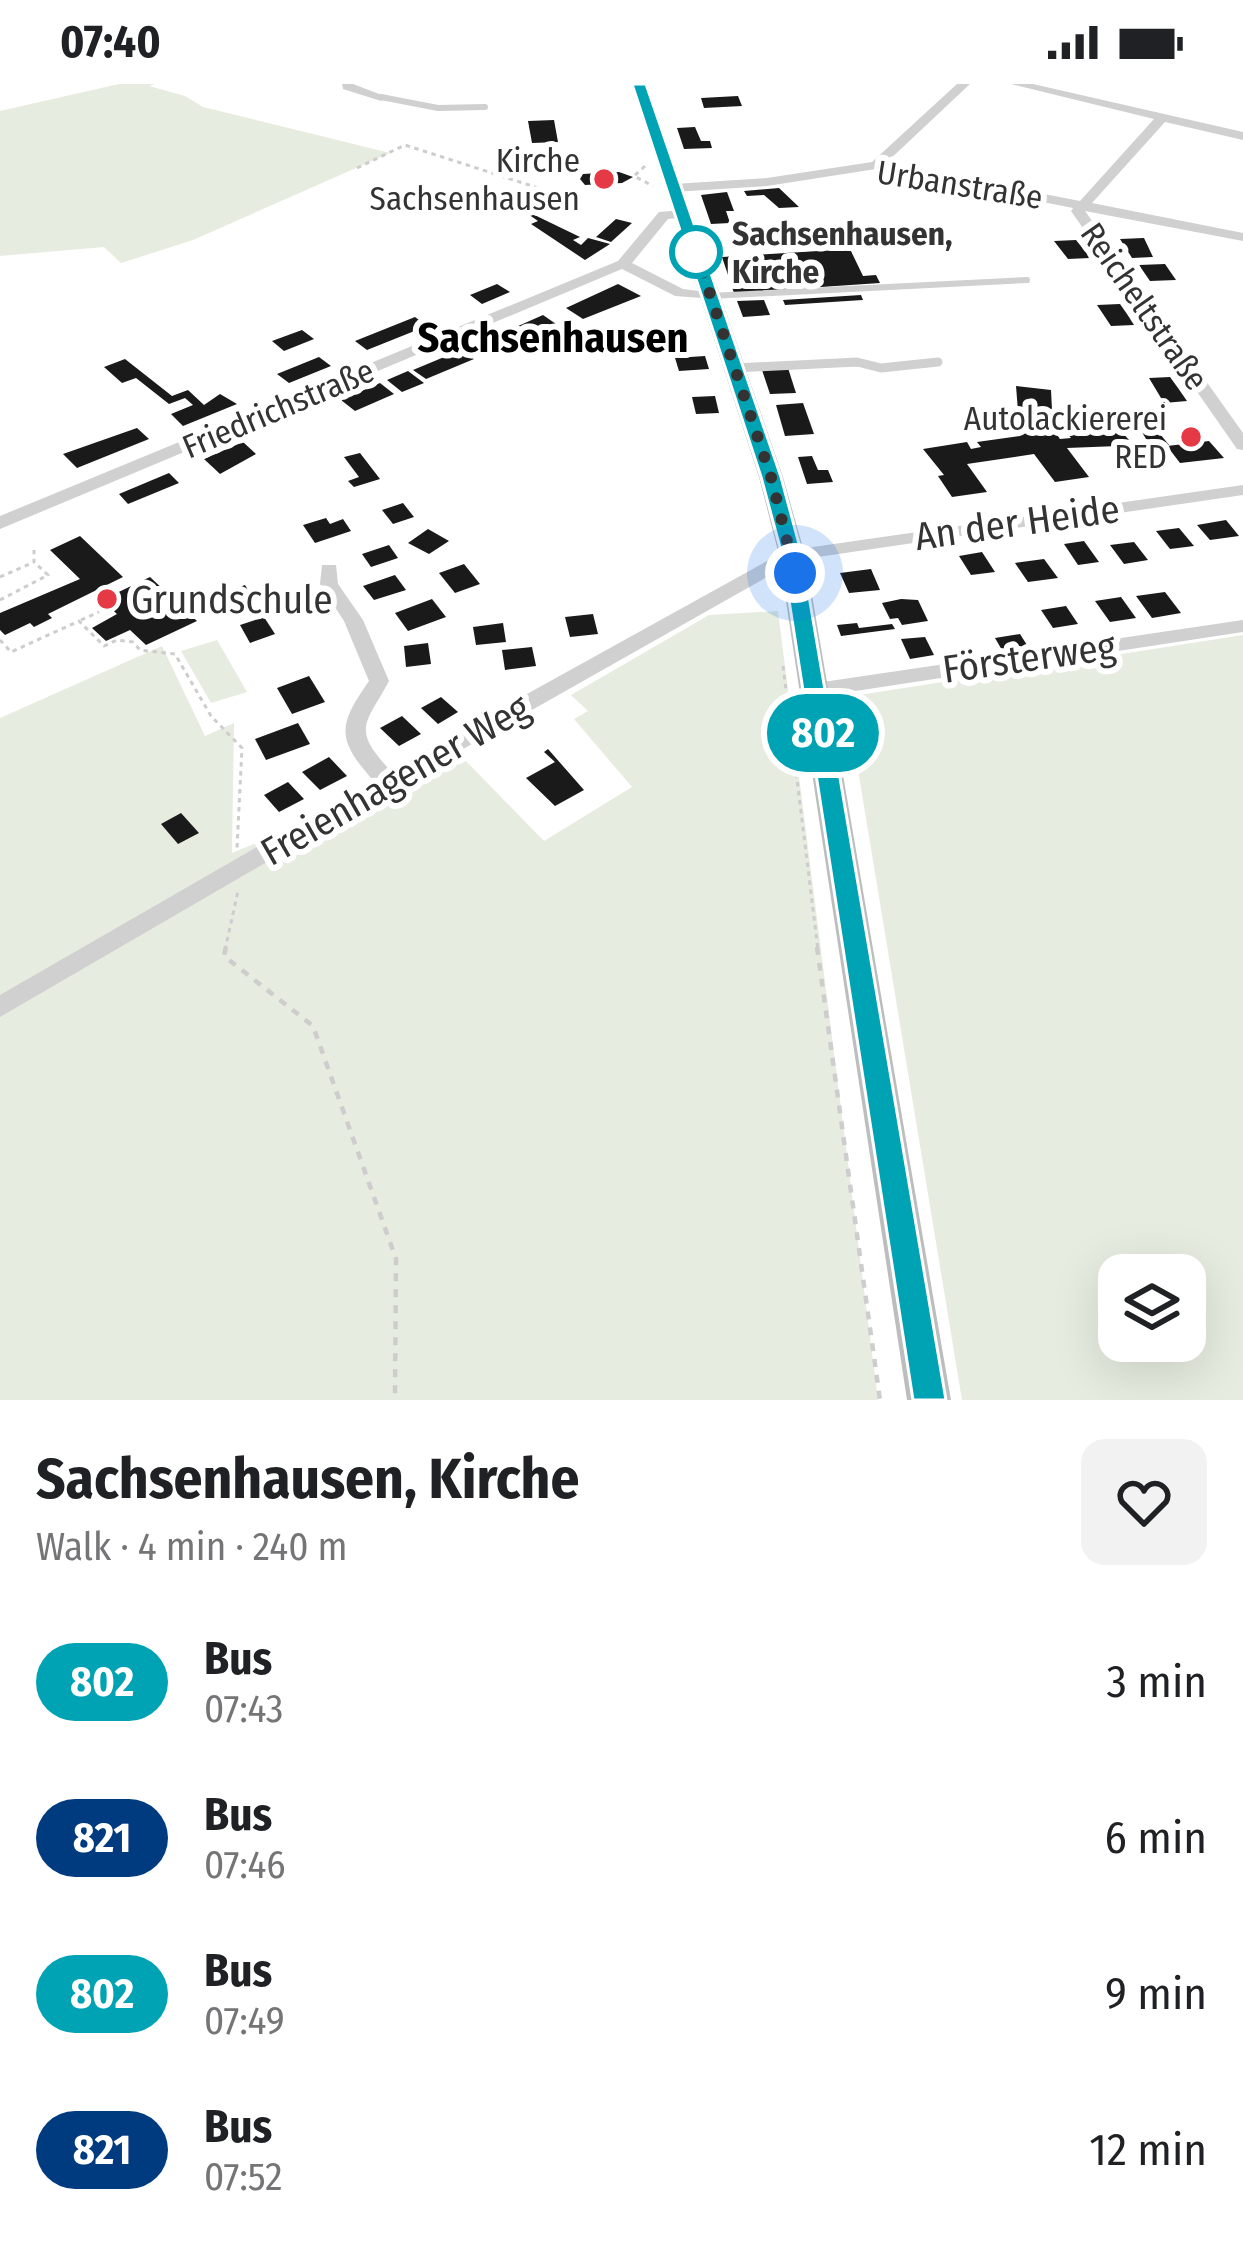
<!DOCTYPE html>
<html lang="en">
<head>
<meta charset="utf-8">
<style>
  body { margin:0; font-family:"Fira Sans Condensed",sans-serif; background:#f2f2f2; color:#202124; height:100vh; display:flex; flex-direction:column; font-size:45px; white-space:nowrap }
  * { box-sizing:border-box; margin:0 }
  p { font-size:39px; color:#757577 }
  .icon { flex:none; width:66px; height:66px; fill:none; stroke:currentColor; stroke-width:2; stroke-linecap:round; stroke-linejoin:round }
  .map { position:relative; height:1316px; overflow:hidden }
  .side { display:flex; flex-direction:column; background:#fff; flex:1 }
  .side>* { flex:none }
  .badge { padding:0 24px; border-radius:39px; font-size:42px; line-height:78px }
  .fabs { position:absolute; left:1098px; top:1170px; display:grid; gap:24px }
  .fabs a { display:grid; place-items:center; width:108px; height:108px; border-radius:24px; background:#fff; box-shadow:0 12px 48px #0002; font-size:60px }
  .you { position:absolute; width:60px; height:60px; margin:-30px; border:9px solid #fff; border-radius:50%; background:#1a73e8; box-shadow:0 0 0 18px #1a73e833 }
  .map>.badge { position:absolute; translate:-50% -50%; box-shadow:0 0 0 6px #fff }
  .round { display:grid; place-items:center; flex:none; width:126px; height:126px; border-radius:24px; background:#f2f2f2 }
  .head { display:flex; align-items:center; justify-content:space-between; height:204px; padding:0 36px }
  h1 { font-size:57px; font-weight:700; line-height:90px }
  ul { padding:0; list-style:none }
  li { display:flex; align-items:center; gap:36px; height:156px; padding:0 36px }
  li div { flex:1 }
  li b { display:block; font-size:45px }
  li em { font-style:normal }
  li .badge { min-width:132px; font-weight:700; text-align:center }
  .status { display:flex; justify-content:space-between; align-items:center; height:84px; padding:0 60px; background:#fff; direction:ltr }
  .status svg { height:33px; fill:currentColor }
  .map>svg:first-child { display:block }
  .green { fill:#e6ecdf; fill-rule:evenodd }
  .building { fill:#1a1a1a }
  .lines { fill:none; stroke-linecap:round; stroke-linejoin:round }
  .path-far1 { stroke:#cdcdcd; stroke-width:3; stroke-dasharray:4.5 4.5; stroke-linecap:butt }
  .path { stroke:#cdcdcd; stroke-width:4.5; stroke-dasharray:8 8; stroke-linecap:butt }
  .service-far1 { stroke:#d0d0d0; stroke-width:6 }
  .service { stroke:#d0d0d0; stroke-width:9 }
  .minor { fill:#d0d0d0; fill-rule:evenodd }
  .secondary { fill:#bdbdbd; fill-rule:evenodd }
  .line { fill:#00a3b4; stroke:#fff; stroke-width:3 }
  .walk { stroke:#333; stroke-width:12; stroke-dasharray:0 21.6 }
  .poi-dot { fill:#e63946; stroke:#fff; stroke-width:4.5 }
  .stop-dot { fill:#fff; stroke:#00a3b4; stroke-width:6 }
  .labels { text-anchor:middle; stroke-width:12; stroke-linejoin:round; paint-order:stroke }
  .far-poi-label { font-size:33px; fill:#333; stroke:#fff; text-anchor:end }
  .far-street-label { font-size:33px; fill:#333; stroke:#fff }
  .far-stop-label { font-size:33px; font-weight:bold; fill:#333; stroke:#fff; text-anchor:start }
  .street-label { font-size:39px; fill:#333; stroke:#fff }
  .poi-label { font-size:39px; fill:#333; stroke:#fff; text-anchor:start }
  .far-district-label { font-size:42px; font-weight:bold; fill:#000; stroke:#fff }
</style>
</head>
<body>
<div class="status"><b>07:40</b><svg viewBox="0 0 49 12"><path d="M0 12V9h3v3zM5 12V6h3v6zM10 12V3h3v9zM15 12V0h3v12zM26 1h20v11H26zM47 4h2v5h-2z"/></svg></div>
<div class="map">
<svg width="1243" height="1316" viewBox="0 0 1243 1316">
  <rect width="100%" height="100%" fill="#fff"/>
  <g class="green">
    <polygon points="119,0 155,0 149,2 185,12 203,23 390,69 193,156 121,179 104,163 0,172 0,27"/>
    <polygon points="778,527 878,1316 0,1316 0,634 162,562 205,652 234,639 232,769 462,673 544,757 632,703 574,635 588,627 571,611 709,531"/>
    <path d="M1243,551V1316H962L846,613ZM1119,1191H1185V1257H1119Z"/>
    <polygon points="217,556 247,608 211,619 181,567"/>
  </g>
  <g class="building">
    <polygon points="738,12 742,22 704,24 701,14"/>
    <polygon points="554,36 558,58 532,59 528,37"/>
    <polygon points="695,43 701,57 710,57 712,64 684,65 677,44"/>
    <polygon points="619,88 633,93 622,99 585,101 580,95 583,90"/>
    <polygon points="779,104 799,123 779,124 764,111 747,112 744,107"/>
    <polygon points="727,108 734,127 726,127 730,139 711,140 701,111"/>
    <polygon points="518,123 580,153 573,156 581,161 588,154 610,160 585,176 531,140 538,137"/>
    <polygon points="616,135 632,139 611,158 596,153"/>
    <polygon points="1144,154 1153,173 1132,174 1120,155"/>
    <polygon points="1076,156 1084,166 1090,174 1068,175 1054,157"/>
    <polygon points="850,165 863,192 876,191 880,199 734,209 722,173"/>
    <polygon points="1165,180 1176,196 1150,197 1139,181"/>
    <polygon points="497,200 510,208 482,220 470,211"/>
    <polygon points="618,200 641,212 583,235 566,224"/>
    <polygon points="861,211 863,216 785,221 783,216"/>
    <polygon points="764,216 770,231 743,233 737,217"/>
    <polygon points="1120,220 1127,230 1134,241 1111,242 1097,221"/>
    <polygon points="543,231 556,240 505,261 493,253"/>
    <polygon points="415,233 427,242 367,266 355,257"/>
    <polygon points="302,246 314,255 284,267 272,257"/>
    <polygon points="461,266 474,275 426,295 413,286"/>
    <polygon points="705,272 709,285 679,287 675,274"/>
    <polygon points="319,273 331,282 289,299 277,290"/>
    <polygon points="125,275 172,312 188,306 204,321 220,310 237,320 183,342 171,330 193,321 185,314 169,320 136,294 122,299 104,283"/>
    <polygon points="788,284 796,309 770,310 762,286"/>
    <polygon points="408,287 424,299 402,308 387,296"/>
    <polygon points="1170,293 1178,304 1187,317 1164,319 1149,294"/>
    <polygon points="380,299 394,310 355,327 341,316"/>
    <polygon points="1016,302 1051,306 1053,345 1060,355 1071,354 1063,344 1113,338 1129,356 1115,357 1118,362 1067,364 1089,393 1055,398 1034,370 967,380 987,408 952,413 938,392 944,391 923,365 967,358 971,365 981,363 977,358 1020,352"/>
    <polygon points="715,312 719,329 696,330 692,313"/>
    <polygon points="803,319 814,350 785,352 776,321"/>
    <polygon points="1134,334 1147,334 1169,361 1150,362"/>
    <polygon points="137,344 149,355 77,384 63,370"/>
    <polygon points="1209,357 1224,374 1180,379 1167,362"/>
    <polygon points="243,358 256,370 220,390 204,375"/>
    <polygon points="360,369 380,395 354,403 348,397 359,393 344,373"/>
    <polygon points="812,372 818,386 828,386 833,398 807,400 798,373"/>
    <polygon points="169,389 179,399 128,420 119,410"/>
    <polygon points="403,419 414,433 393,440 382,426"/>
    <polygon points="326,434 330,440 343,435 351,447 315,459 303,441"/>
    <polygon points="1226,436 1239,452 1210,456 1197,441"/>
    <polygon points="1179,444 1194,462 1170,465 1156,447"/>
    <polygon points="428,445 449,457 429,470 408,459"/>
    <polygon points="80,452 123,493 48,530 52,534 34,543 30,539 5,551 0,546 0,529 80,495 50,466"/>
    <polygon points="1084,457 1099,478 1078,481 1064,460"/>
    <polygon points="1134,458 1148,476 1124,480 1110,461"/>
    <polygon points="389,461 398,474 371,483 362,470"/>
    <polygon points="982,468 995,488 971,491 959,472"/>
    <polygon points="1044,475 1058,494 1028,498 1015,479"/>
    <polygon points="464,480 480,500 455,509 439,489"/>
    <polygon points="871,485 880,506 849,509 840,489"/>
    <polygon points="395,491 406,506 374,516 363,502"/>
    <polygon points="150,493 197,537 146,561 130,546 106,557 92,544 117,530 102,516"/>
    <polygon points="245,501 255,518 231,526 221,510"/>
    <polygon points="1165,508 1181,529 1152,534 1136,512"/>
    <polygon points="1121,513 1136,534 1110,538 1095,517"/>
    <polygon points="432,515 446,533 408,547 395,529"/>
    <polygon points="901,515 918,516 928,537 902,541 898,534 890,535 882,519"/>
    <polygon points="1066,522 1078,540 1053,544 1041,526"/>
    <polygon points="593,530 598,550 570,553 565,533"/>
    <polygon points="264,533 275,550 250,559 240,541"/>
    <polygon points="503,539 506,558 476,561 473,543"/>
    <polygon points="857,539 859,544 892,540 895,545 841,552 837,541"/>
    <polygon points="1020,550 1032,569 1006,573 995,554"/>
    <polygon points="925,553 934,571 910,575 901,555"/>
    <polygon points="428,559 431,580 406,583 404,562"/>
    <polygon points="532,563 536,582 505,586 502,566"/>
    <polygon points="309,592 325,618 292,630 277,604"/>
    <polygon points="441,613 458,628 438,640 421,624"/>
    <polygon points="402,632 421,650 399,662 380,644"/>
    <polygon points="298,639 310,660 266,676 255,655"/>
    <polygon points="548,665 584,706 555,722 526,694 555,678 544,668"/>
    <polygon points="329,673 347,692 320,706 302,688"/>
    <polygon points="288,698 304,715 279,728 264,711"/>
    <polygon points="181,729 199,749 178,760 161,740"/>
  </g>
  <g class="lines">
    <g class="path-far1">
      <polyline points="645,82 634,92 653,102"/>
      <polyline points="357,84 405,61 582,118"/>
      <polyline points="0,493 32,479"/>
      <polyline points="0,516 48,491 34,478 34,466"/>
      <polyline points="81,536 99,528"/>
      <polyline points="0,556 11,568 79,537 104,562 117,556 133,558 140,566 175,570 211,632 242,664 237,764"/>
      <polyline points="783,582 818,866"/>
      <polyline points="225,866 238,807"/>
    </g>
    <g class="path">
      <polyline points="226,863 224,872 313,942 396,1175 395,1316"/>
      <polyline points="817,863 880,1316"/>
    </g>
    <g class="service-far1">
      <polyline points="381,13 438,24 485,23"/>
      <polyline points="710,212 1027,196"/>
    </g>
    <polyline class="service" points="734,284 857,278 881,284 938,278"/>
    <g class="minor">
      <polygon points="342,0 353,0 387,13 381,17 343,5"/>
      <polygon points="957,0 970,0 886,79 1080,117 1154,35 1011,0 1033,0 1243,48 1243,56 1165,38 1092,119 1243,149 1243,157 1085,127 1243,349 1243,366 1237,365 1071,127 1073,124 876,85 767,102 674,108 667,104 674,100 767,94 872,78"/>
      <polygon points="683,126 690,130 688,133 668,135 632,179 683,205 715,209 715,215 675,212 622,185 0,445 0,432 618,177 659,128"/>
      <path d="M1243,401V411L797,476L396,703L0,933V911L373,696C335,654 339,640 369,597L344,537L320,500L322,481H336L338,500L363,536L389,597C367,639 350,644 390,686L785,467Z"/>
      <polygon points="1243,536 1243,548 816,613 806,606 816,599"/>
    </g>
    <polygon class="secondary" points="631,0 647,0 783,393 805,471 951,1316 907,1316 779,471 759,393"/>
  </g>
  <polygon class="line" points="632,0 646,0 781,393 802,471 946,1316 913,1316 782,471 761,393"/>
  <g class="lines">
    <polyline class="walk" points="696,168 771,393 795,489"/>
  </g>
  <g class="poi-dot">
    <circle cx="604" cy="95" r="12"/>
    <circle cx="1191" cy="353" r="12"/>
    <circle cx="107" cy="515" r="12"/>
  </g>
  <circle class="stop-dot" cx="696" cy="168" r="24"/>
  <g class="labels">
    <g class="far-poi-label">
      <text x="580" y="88">Kirche<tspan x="580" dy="38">Sachsenhausen</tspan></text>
      <text x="1167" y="346">Autolackiererei<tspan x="1167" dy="38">RED</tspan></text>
    </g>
    <g class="far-street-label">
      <text transform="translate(960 100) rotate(9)" y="12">Urbanstraße</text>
      <text transform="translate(1145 222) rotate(55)" y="12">Reicheltstraße</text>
      <text transform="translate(278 324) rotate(-23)" y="12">Friedrichstraße</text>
    </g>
    <g class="far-stop-label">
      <text x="732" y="161">Sachsenhausen,<tspan x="732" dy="38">Kirche</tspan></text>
    </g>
    <g class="street-label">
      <text transform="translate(1017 438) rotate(-8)" y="14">An der Heide</text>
      <text transform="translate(1029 573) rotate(-8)" y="14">Försterweg</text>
      <text transform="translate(395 695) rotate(-30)" y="14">Freienhagener Weg</text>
    </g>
    <g class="poi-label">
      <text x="131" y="529">Grundschule</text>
    </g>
    <g class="far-district-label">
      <text x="553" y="268">Sachsenhausen</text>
    </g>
  </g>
</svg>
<div class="fabs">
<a><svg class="icon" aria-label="layers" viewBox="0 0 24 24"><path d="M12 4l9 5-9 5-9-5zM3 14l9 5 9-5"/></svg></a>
</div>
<div class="you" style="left:795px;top:489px"></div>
<b class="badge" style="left:823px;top:649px;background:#00a3b4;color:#fff">802</b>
</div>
<section class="side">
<div class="head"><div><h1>Sachsenhausen, Kirche</h1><p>Walk · 4 min · 240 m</p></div><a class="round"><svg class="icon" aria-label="heart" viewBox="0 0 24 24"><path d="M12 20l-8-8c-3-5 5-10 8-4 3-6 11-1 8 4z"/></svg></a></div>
<ul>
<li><span class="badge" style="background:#00a3b4;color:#fff">802</span><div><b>Bus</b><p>07:43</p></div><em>3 min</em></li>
<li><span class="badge" style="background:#003b80;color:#fff">821</span><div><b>Bus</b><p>07:46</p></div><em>6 min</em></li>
<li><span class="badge" style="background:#00a3b4;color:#fff">802</span><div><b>Bus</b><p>07:49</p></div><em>9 min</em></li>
<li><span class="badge" style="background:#003b80;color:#fff">821</span><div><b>Bus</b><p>07:52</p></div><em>12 min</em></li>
</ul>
</section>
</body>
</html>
